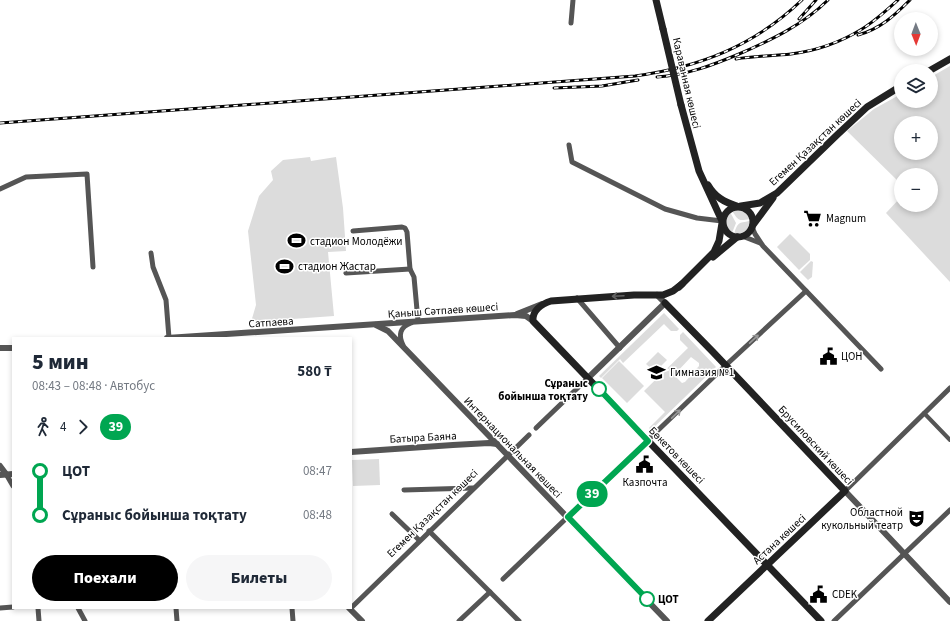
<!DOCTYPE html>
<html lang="ru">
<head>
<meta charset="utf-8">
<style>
  body { margin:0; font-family:"Source Sans 3",sans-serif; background:#f6f6f7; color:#1f2937; height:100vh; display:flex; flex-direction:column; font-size:15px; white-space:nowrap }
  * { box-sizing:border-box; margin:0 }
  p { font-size:13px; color:#747a83 }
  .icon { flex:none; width:22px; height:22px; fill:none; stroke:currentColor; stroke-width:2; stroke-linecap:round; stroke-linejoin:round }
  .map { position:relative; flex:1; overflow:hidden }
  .side { position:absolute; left:12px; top:337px; width:340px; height:272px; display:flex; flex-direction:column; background:#fff; border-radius:0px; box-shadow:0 2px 6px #0003 }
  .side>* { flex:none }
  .badge { padding:0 8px; border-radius:13px; font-size:14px; line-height:26px }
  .needle { width:26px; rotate:179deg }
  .fabs { position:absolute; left:894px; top:12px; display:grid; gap:8px }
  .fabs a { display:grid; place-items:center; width:44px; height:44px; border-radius:50%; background:#fff; box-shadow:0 2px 6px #0003; font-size:20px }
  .map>.badge { position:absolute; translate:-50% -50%; box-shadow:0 0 0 2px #fff }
  .legs { display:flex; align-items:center; gap:6px; height:44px; padding:0 20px; font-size:13px }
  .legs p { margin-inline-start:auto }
  .summary { display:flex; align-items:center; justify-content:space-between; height:68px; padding:0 20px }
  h1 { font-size:22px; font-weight:800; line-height:30px }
  .action { display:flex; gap:8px; margin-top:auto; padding:8px 20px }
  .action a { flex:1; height:46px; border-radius:24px; background:#000; color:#fff; font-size:16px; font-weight:800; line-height:46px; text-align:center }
  .action a+a { background:#f6f6f7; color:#1f2937 }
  ul { padding:0 20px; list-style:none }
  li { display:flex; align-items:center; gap:14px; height:44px; font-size:15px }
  li i { display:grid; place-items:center; width:6px; height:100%; margin:0 5px; background:currentColor }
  li i::after { content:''; width:10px; height:10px; margin:-5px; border:3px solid; border-radius:50%; background:#fff }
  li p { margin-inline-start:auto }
  li:first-child i { background:linear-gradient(#0000 50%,currentColor 0) }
  li:last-child i { background:linear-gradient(currentColor 50%,#0000 0) }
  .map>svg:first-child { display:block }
  .green { fill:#dcdcdc; fill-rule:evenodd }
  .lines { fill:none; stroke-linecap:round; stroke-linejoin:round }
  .pedestrian { stroke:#555; stroke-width:4 }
  .minor { stroke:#555; stroke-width:5 }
  .tertiary { stroke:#555; stroke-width:6 }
  .secondary { stroke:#222; stroke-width:7 }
  .rail-casing { stroke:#000; stroke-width:3 }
  .rail { stroke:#fff; stroke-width:1.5; stroke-dasharray:4.5; stroke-linecap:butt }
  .secondary-bridge { stroke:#222; stroke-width:7 }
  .oneway { stroke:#646464 }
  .oneway2 { stroke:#999 }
  .line-1-casing { stroke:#fff; stroke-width:9 }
  .line-1 { stroke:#00a651; stroke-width:6 }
  .stop-1-dot { fill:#fff; stroke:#00a651; stroke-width:2 }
  .labels { text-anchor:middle; stroke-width:3; stroke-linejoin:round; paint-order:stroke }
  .street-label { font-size:11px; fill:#000; stroke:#fff }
  .poi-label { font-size:11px; fill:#000; stroke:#fff; text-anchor:start }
  .stop-label { font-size:11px; font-weight:bold; fill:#000; stroke:#fff; text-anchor:end }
</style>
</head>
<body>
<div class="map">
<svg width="950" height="621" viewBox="0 0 950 621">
  <rect width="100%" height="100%" fill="#fff"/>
  <g class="green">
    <path d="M950,66V282L886,213L901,197V205H931V175H901V184L847,131L874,109L901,94V101H931V77ZM901,123H931V153H901Z"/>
    <polygon points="310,157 311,161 336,157 343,208 346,251 328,252 334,316 251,322 256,305 248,231 259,196 273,180 271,171 283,160"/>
    <path d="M739,209L746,212L750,219C738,221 739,221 732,211Z"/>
    <path d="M730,212L736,223L732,233C724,227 724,219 730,212Z"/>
    <path d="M750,221C749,230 743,235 734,234C738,222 738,223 750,221Z"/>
    <polygon points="790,234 810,254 810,260 799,270 777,247"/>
    <polygon points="811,261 813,262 812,277 808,280 800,272"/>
    <polygon points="664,313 679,329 677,331 671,331 664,324 623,363 620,359 601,378 599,376"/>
    <path d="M683,332L716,367L651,430L649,428L665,412L644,391L688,348L680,340V335ZM691,357L699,363V366L685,382L682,383L675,376V374Z"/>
    <polygon points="658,352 667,360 655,372 646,364"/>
    <polygon points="619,361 644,386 627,403 602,378"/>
    <polygon points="379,459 380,485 353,486 352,460"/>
  </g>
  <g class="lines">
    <polyline class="pedestrian" points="924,413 950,440"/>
    <g class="minor">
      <polyline points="571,23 573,0"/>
      <polyline points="569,145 572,162 665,209 697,218 722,221"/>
      <polyline points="0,189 26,177 87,174 93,267"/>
      <polyline points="752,227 755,234 763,246 881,369"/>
      <polyline points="353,231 402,227 405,228 407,232 410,269 414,277 418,321"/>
      <polyline points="742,236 760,243"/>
      <polyline points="151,253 153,267 166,300 169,338"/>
      <polyline points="346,273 410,269"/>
      <polyline points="577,298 620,348"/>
      <path d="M403,345C398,335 400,327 411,323"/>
      <polyline points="536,428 588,378"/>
      <polyline points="6,474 13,486"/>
      <polyline points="404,490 473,488"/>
      <polyline points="845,491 950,388"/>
      <polyline points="392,514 419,540"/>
      <polyline points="429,531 519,621"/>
      <polyline points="503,579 726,365 806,291"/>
      <polyline points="0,608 13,607"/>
      <polyline points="38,608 39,621"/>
      <polyline points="78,608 85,621"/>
      <polyline points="176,608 177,621"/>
      <polyline points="292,608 293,621"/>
      <polyline points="351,608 529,435"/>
      <polyline points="459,621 490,592"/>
      <polyline points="834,621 950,510"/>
    </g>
    <g class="tertiary">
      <polyline points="517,314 542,304"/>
      <polyline points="376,325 388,331 415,359 667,621"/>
      <polyline points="167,338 515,315 526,316 533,321"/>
      <polyline points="0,348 13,348"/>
      <polyline points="588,378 665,303 657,295"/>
      <polyline points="351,452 453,445 489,443 497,444"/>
      <polyline points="0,466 6,474"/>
      <polyline points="0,475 13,474"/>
      <polyline points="845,491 950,602"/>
      <polyline points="349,608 362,621"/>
    </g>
    <g class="secondary">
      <polyline points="656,0 663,29"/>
      <polyline points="929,71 950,59"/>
      <polyline points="681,105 699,171 722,221"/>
      <path d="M708,185C715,197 724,202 737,206"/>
      <polyline points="741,206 760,203 777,193 838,134 867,107 901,86"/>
      <circle cx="738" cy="222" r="15"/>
      <polyline points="753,225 773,198"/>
      <polyline points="713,257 737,237"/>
      <path d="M682,284L673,291L663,295H634L551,301C541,304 532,311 533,321L821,621"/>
      <polyline points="679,287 714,252 719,241 722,223"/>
      <polyline points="665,303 713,352 845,491 708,621"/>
    </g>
    <defs>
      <g id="rail">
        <polyline points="799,19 816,0"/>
        <path d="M858,35C880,29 894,16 910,0"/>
        <path d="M736,59C754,56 772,56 791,54C815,51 841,42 862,29C875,21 887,10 898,0"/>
        <path d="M657,77C687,75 713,65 739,54C771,40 803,25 828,0"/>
        <polyline points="554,88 602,86 638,80"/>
        <path d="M0,123L635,76C700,67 754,46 802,0"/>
      </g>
    </defs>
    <use href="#rail" class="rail-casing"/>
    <use href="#rail" class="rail"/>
    <polyline class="secondary-bridge" points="663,29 681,105"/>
  </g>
  <defs><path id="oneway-shaft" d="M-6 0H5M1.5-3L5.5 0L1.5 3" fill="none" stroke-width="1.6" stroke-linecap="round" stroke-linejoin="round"/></defs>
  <use class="oneway" href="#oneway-shaft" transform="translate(618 296) rotate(177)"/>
  <g class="oneway2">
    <use href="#oneway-shaft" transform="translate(754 339) rotate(-43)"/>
    <use href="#oneway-shaft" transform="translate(676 414) rotate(-44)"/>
  </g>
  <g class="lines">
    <defs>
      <polyline id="line-1" points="599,389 648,441 568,517 647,599"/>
    </defs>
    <use href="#line-1" class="line-1-casing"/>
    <use href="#line-1" class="line-1"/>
  </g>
  <defs>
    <symbol id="supermarket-bare" viewBox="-9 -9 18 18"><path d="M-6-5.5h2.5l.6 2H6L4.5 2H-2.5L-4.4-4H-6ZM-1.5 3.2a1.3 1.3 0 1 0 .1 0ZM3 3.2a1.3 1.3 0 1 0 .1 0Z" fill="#000" stroke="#fff" stroke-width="2.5" paint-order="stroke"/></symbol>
    <symbol id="stadium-bare" viewBox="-9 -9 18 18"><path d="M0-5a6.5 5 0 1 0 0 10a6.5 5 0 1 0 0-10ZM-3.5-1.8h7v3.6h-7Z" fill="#000" stroke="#fff" stroke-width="2.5" paint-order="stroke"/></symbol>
    <symbol id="civic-bare" viewBox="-9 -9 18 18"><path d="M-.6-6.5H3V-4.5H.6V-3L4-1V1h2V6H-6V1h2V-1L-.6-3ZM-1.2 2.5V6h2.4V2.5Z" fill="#000" stroke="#fff" stroke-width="2.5" paint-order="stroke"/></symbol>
    <symbol id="school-bare" viewBox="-9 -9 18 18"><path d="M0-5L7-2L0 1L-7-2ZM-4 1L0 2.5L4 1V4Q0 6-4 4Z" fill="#000" stroke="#fff" stroke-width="2.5" paint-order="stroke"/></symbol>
    <symbol id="theatre-bare" viewBox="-9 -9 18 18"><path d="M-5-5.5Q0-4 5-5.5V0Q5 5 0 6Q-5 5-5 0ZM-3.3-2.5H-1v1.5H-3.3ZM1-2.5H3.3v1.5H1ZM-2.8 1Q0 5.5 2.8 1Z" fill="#000" stroke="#fff" stroke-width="2.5" paint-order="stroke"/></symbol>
  </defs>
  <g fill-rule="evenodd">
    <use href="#supermarket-bare" x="800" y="206" width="25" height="25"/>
    <use href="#stadium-bare" x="284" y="228" width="25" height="25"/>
    <use href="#stadium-bare" x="272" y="254" width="25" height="25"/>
    <use href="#civic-bare" x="816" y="344" width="25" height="25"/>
    <use href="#school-bare" x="644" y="360" width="25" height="25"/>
    <use href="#civic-bare" x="632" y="452" width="25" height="25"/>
    <use href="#theatre-bare" x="904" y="506" width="25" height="25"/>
    <use href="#civic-bare" x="806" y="582" width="25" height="25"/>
  </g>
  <g class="stop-1-dot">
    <circle cx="599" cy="389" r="7"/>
    <circle cx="647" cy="599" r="7"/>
  </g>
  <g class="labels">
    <g class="street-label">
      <text transform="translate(687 83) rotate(77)" y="4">Караванная көшесі</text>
      <text transform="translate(815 142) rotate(-43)" y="4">Егемен Қазақстан көшесі</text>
      <text transform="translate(443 310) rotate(-4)" y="4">Қаныш Сәтпаев көшесі</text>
      <text transform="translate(271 322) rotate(-4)" y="4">Сатпаева</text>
      <text transform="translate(423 437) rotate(-3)" y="4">Батыра Баяна</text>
      <text transform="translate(816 445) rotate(47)" y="4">Брусиловский көшесі</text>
      <text transform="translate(513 447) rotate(46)" y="4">Интернациональная көшесі</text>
      <text transform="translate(677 455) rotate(46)" y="4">Бөкетов көшесі</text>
      <text transform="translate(432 513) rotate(-44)" y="4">Егемен Қазақстан көшесі</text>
      <text transform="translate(779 539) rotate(-43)" y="4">Астана көшесі</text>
    </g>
    <g class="poi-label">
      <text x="826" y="222">Magnum</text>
      <text x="310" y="245">стадион Молодёжи</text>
      <text x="298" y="270">стадион Жастар</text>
      <text x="841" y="360">ЦОН</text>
      <text x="670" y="376">Гимназия №1</text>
      <text x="645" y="486" text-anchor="middle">Казпочта</text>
      <text x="903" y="516" text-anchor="end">Областной<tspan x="903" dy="13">кукольный театр</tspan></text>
      <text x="832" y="598">CDEK</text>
    </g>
    <g class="stop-label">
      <text x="588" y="387">Сұраныс<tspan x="588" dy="13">бойынша тоқтату</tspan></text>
      <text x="658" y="603" text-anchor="start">ЦОТ</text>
    </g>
  </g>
</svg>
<div class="fabs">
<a><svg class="needle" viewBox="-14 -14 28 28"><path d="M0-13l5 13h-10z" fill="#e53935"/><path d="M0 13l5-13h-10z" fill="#747a83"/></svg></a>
<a><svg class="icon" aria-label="layers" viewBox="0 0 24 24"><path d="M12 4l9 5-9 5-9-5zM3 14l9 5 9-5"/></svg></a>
<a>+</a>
<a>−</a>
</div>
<b class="badge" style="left:592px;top:494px;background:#00a651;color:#fff">39</b>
<section class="side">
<div class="summary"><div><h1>5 мин</h1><p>08:43 – 08:48 · Автобус</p></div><b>580 ₸</b></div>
<div class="legs"><svg class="icon" aria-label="walk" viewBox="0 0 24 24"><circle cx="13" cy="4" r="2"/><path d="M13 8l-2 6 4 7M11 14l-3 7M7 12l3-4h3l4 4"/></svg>4<svg class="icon" aria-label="forward" viewBox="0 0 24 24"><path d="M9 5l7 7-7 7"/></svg><b class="badge" style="background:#00a651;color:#fff">39</b></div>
<ul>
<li><i style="color:#00a651"></i><b>ЦОТ</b><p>08:47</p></li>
<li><i style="color:#00a651"></i><b>Сұраныс бойынша тоқтату</b><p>08:48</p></li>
</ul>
<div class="action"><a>Поехали</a><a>Билеты</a></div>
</section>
</div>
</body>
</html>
